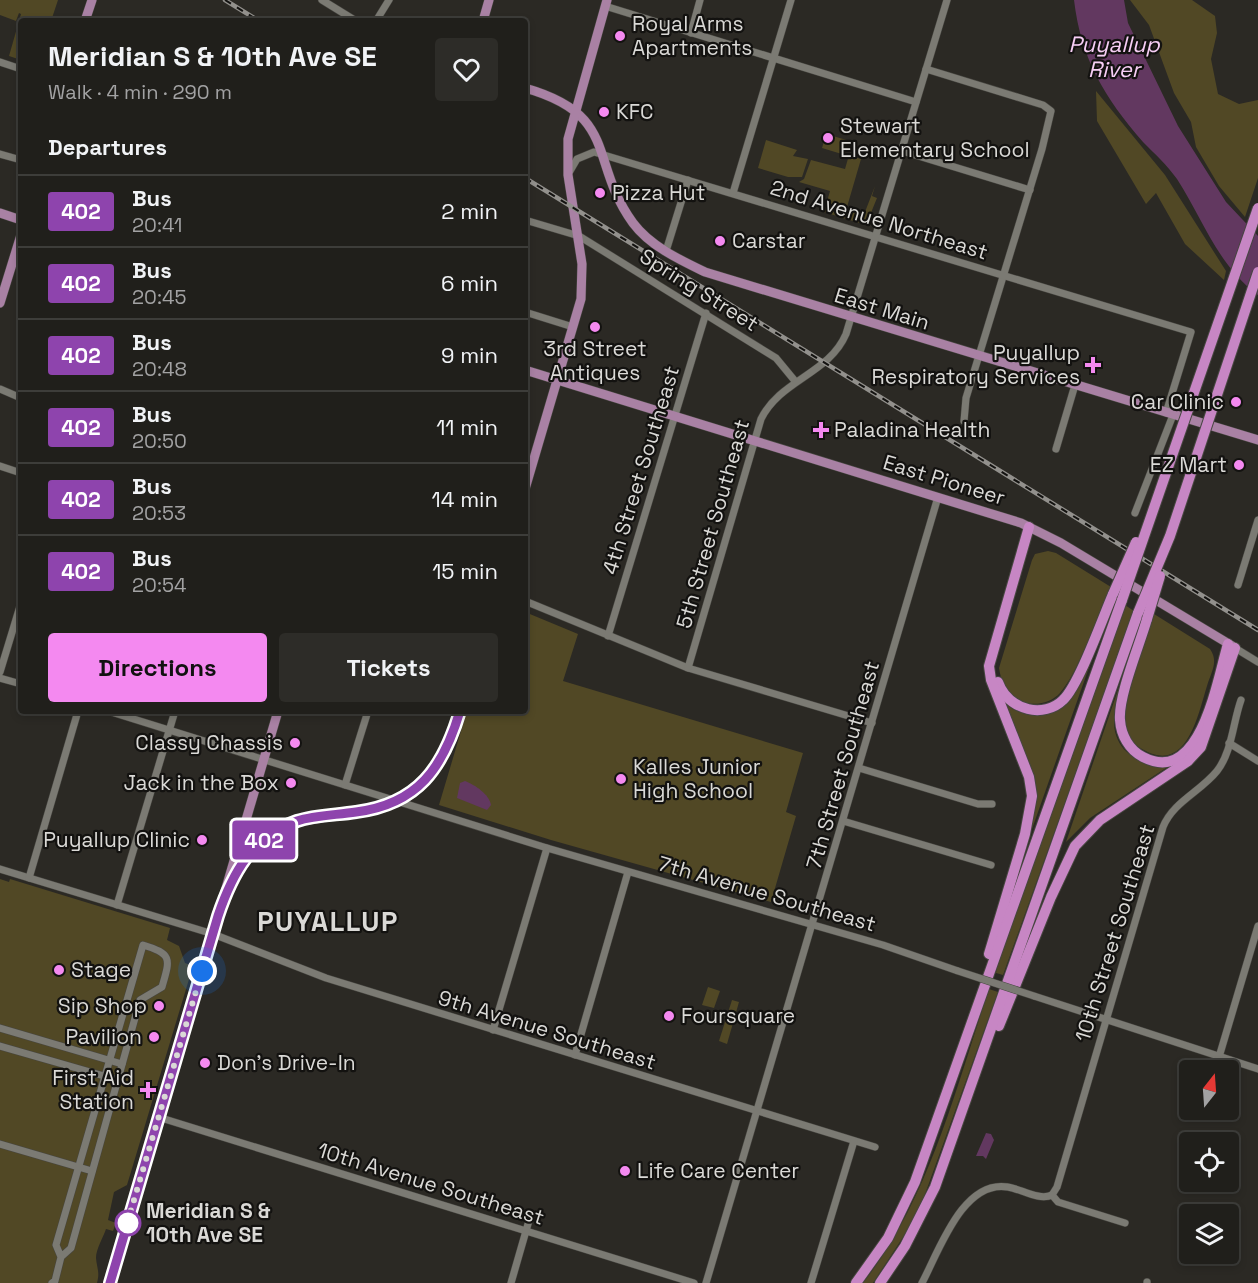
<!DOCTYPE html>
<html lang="en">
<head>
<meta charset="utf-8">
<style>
  body { margin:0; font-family:"Space Grotesk",sans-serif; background:#2d2c28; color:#f1f3f6; height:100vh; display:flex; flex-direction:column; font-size:22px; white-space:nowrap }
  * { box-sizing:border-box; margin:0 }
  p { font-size:20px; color:#a2a2a3 }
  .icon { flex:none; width:33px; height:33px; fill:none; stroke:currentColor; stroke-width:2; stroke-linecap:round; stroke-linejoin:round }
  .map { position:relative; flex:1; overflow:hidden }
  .panel { position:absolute; left:18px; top:18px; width:510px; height:696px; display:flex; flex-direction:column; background:#201f1b; border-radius:6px; box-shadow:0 3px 9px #0003,0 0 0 2px #3d3d3a }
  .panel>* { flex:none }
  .badge { padding:0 12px; border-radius:4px; font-size:21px; line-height:39px }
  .needle { width:39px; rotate:17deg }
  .buttons { position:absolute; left:1179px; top:1060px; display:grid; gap:12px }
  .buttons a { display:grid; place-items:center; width:60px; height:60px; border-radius:6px; background:#201f1b; box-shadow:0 3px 9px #0003,0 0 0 2px #3d3d3a; font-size:30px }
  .you { position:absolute; width:30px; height:30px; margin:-15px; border:4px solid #fff; border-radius:50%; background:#1a73e8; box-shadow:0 0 0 9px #1a73e833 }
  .map>.badge { position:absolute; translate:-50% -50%; box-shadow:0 0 0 3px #fff }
  h2 { padding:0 30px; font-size:22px; line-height:54px }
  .round { display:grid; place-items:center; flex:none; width:63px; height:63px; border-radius:6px; background:#2d2c28 }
  .head { display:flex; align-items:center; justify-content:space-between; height:102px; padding:0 30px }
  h1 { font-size:28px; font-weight:600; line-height:45px }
  .action { display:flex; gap:12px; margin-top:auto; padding:12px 30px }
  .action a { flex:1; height:69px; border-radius:6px; background:#f489f0; color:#111; font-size:24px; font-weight:600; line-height:69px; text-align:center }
  .action a+a { background:#2d2c28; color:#f1f3f6 }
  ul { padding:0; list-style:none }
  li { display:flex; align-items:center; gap:18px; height:72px; padding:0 30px; border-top:2px solid #3d3d3a }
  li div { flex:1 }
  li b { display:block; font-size:22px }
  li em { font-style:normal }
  li .badge { min-width:66px; font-weight:700; text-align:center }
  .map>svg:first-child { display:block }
  .green { fill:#514825 }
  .water { fill:#623860 }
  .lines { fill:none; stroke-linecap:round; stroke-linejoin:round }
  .minor-casing { stroke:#474641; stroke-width:8 }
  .major-casing { stroke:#474641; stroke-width:10 }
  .highway-casing { stroke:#474641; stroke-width:12 }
  .minor { stroke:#7b7a73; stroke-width:7 }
  .major { stroke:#a981a4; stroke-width:9 }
  .highway { stroke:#c786c4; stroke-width:10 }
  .rail-casing { stroke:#92908c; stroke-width:4.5 }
  .rail { stroke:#131210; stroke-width:2; stroke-dasharray:7; stroke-linecap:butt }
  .minor-bridge-casing { stroke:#474641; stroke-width:8; stroke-linecap:butt }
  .highway-bridge-casing { stroke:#474641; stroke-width:12; stroke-linecap:butt }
  .minor-bridge { stroke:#7b7a73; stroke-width:7 }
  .highway-bridge { stroke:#c786c4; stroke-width:10 }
  .line-casing { stroke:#fff; stroke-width:14 }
  .line { stroke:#8e44ad; stroke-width:9 }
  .walk { stroke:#dad9d6; stroke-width:6; stroke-dasharray:0 10.8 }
  .poi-dot { fill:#f489f0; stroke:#131210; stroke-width:2 }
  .stop-dot { fill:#fff; stroke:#8e44ad; stroke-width:3 }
  .labels { text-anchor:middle; stroke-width:4.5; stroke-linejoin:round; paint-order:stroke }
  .poi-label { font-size:21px; fill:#dad9d6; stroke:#131210; text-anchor:start }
  .street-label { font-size:21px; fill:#dad9d6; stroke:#131210 }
  .stop-label { font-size:21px; font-weight:bold; fill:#dad9d6; stroke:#131210; text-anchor:start }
  .water-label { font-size:22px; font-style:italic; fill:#f7cef5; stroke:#131210 }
  .district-label { font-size:27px; font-weight:bold; letter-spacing:1.5px; fill:#dad9d6; stroke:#131210 }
</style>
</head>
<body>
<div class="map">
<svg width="1258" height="1283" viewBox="0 0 1258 1283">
  <rect width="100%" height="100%" fill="#2b2924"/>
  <g class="green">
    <polygon points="0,0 58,0 51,21 21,21 21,60 9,56 21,14 19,13 16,21 0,15"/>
    <polygon points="1130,0 1192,0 1215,16 1217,33 1211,59 1218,94 1239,104 1258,100 1258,178 1245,217 1219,186 1196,147 1191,122 1174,93 1149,25"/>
    <polygon points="1096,91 1165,175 1226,271 1224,280 1185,244 1156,193 1146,204 1097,121"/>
    <polygon points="826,134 850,141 845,155 822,148"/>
    <polygon points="766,140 797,150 793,156 808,159 802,177 788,177 758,168"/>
    <polygon points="849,155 861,159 847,207 865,212 875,186 872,196 877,198 866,225 824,212 830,191 799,182 804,179 811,160 845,169"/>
    <path d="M1048,551L1056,553L1111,587C1098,615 1078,673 1060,693C1051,703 1034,707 1021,701C1007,695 1001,682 999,668L1032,560L1035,554Z"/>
    <polygon points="1125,605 1134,611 1003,975 996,973 997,966"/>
    <polygon points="525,612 578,634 563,681 803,753 786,812 796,816 771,902 551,840 439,805 467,711 525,711"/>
    <path d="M1154,614L1210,649C1219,662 1211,672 1207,686C1198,714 1187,776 1142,749C1133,744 1126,734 1125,724C1123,694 1144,642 1154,614Z"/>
    <path d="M1093,656L1032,829L1035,779L1001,699C1014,713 1028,717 1047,714Z"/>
    <path d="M1121,681C1121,695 1114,709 1114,724C1116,755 1145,768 1172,764L1090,818L1066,842Z"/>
    <path d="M0,879L9,882L10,879L170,928L167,940L179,946L185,963L193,966L127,1185L114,1192L108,1220L116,1223L113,1231L106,1229C103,1238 96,1249 96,1258C97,1269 100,1272 97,1283H0Z"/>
    <polygon points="708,987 720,991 714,1008 702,1005"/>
    <path d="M989,989L998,992L924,1197L909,1228L873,1283H863C929,1199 956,1088 989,989Z"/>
    <polygon points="732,1000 739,1002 727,1044 719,1041"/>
  </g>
  <g class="water">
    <path d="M1074,0H1124L1128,23L1178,126L1226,202L1258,236V295C1218,266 1203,219 1177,179C1167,165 1155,154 1143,142C1104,97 1081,59 1074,0Z"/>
    <path d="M465,781C475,785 489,794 491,805L487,810L457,798L460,783Z"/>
    <polygon points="986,1133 991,1134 994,1140 986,1159 983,1156 976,1156"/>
  </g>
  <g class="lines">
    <defs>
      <g id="minor">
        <polyline points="322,0 356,21"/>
        <polyline points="605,6 916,102"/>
        <polyline points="376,21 389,0"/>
        <polyline points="691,33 700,0"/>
        <polyline points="0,62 21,69"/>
        <polyline points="926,69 1043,105 1051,111 1042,149 966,398 964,421"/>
        <polyline points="902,151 1030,190"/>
        <polyline points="0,154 21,160"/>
        <polyline points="570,171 577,159 594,152 1191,332 1166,413"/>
        <polyline points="733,193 791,0"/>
        <polyline points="525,220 579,236 776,358 795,381"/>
        <polyline points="666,251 688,180"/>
        <polyline points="525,312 573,327"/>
        <polyline points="0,389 21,398"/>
        <polyline points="1056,449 1075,385"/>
        <polyline points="0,466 21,473"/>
        <polyline points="1135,513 1173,415"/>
        <polyline points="1238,585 1258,520"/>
        <polyline points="525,601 688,668 872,723"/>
        <polyline points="608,636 706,313"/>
        <polyline points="1235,648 1258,662"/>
        <path d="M688,668L761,419C780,380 829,374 846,334L947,0"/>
        <polyline points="0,672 21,603"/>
        <polyline points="0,678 21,684"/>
        <polyline points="108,711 547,848 883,945 958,971"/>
        <polyline points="1229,743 1258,761"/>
        <polyline points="859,768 978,804 992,804"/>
        <polyline points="345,785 368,711"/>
        <polyline points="843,821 991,865"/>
        <polyline points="0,869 213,934 326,978 875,1147"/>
        <polyline points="29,878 78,711"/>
        <polyline points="117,905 175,711"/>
        <polyline points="1034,996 1258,1069"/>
        <polyline points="0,1028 122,1064"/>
        <polyline points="493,1030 547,848"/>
        <polyline points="0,1046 118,1080"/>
        <polyline points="575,1055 628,872"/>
        <polyline points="1219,1057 1258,926"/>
        <polyline points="158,1117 694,1283"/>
        <polyline points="0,1144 92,1171"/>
        <path d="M1052,1195L1057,1187L1163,827C1173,802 1200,792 1217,771C1232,752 1233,722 1241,700"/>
        <polyline points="1052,1195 1058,1202 1125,1223"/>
        <path d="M52,1283L55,1281L61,1257L56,1245L143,945C173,954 170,959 162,987L140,1000L71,1248L61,1257"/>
        <polyline points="511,1283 530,1217"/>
        <polyline points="706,1283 938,497"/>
        <polyline points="811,1283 854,1141"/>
        <path d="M922,1283C939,1251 963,1179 1008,1187C1021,1189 1039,1201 1052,1195"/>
        <polyline points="1147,1283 1147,1282"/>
      </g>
      <g id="major">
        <polyline points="85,21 92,0"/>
        <polyline points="483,21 489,0"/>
        <path d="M525,88C620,115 588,161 633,223C650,246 680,260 705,272L1258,440"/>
        <polyline points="0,213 21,220"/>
        <polyline points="0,303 21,235"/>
        <polyline points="525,370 1021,523 1061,543 1234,647"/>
        <polyline points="525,489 581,299 582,264 568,175 568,139 607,0"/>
        <path d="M234,875C277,799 333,829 397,802C433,787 450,745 460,711"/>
        <polyline points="110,1283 278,711"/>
      </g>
      <g id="highway">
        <path d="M1147,619C1140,644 1118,696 1120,720C1121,735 1129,750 1143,757C1201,787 1217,680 1228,644"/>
        <path d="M998,682C1003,696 1013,705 1028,709C1040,712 1054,709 1063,700C1079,685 1103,617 1113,594"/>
        <polyline points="989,954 1025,834 1032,796 1029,777 991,680 989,666 1029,527"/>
        <polyline points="999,1026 1051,897 1075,846 1100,820 1188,761 1201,747 1235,648"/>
        <polyline points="856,1283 888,1238 915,1182 1122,600"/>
        <polyline points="880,1283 905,1246 935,1187 1138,613"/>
      </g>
    </defs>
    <use href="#minor" class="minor-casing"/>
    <use href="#major" class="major-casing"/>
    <use href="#highway" class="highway-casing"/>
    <use href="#minor" class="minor"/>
    <use href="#major" class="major"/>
    <use href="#highway" class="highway"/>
    <defs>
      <g id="rail">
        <polyline points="225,0 259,21"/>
        <polyline points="525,178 1258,630"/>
      </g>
    </defs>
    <use href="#rail" class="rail-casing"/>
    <use href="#rail" class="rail"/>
    <defs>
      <polyline id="minor-bridge" points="958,971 1034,996"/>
      <g id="highway-bridge">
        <polyline points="1113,594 1136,542"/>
        <polyline points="1122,600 1258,208"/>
        <polyline points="1138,613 1170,536 1258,272"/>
        <polyline points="1147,619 1160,576"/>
      </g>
    </defs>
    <use href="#minor-bridge" class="minor-bridge-casing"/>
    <use href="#highway-bridge" class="highway-bridge-casing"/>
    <use href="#minor-bridge" class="minor-bridge"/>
    <use href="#highway-bridge" class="highway-bridge"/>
  </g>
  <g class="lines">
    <defs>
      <path id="line" d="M110,1283L218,916C232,874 252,836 297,821C315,815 337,815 356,812C418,804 443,768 460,711"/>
    </defs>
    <use href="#line" class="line-casing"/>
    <use href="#line" class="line"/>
    <polyline class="walk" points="128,1223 126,1227 202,971"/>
  </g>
  <g class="poi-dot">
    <circle cx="620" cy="36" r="6"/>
    <circle cx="604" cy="112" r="6"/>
    <circle cx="828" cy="138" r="6"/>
    <circle cx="600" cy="193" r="6"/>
    <circle cx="720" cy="241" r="6"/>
    <circle cx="595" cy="327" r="6"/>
    <path d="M1090 356h6v6h6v6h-6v6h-6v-6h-6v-6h6z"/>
    <circle cx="1236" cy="402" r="6"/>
    <path d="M818 421h6v6h6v6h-6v6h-6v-6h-6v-6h6z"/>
    <circle cx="1239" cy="465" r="6"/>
    <circle cx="295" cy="743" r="6"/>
    <circle cx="621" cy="779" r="6"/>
    <circle cx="291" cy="783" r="6"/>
    <circle cx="202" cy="840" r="6"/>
    <circle cx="59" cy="970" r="6"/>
    <circle cx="159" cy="1006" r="6"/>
    <circle cx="669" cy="1016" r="6"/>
    <circle cx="154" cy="1037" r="6"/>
    <circle cx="205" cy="1063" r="6"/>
    <path d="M145 1081h6v6h6v6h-6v6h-6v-6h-6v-6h6z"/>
    <circle cx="625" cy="1171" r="6"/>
  </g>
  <circle class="stop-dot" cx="128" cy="1223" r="12"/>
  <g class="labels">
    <g class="poi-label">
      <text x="632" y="31">Royal Arms<tspan x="632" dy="24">Apartments</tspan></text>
      <text x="616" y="119">KFC</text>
      <text x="840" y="133">Stewart<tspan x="840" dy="24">Elementary School</tspan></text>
      <text x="612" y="200">Pizza Hut</text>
      <text x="732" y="248">Carstar</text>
      <text x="595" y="356" text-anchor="middle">3rd Street<tspan x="595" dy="24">Antiques</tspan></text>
      <text x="1080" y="360" text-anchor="end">Puyallup<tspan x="1080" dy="24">Respiratory Services</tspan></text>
      <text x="1224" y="409" text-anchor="end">Car Clinic</text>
      <text x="834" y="437">Paladina Health</text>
      <text x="1227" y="472" text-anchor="end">EZ Mart</text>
      <text x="283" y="750" text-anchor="end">Classy Chassis</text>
      <text x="633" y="774">Kalles Junior<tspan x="633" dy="24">High School</tspan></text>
      <text x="279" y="790" text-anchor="end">Jack in the Box</text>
      <text x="190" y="847" text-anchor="end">Puyallup Clinic</text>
      <text x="71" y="977">Stage</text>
      <text x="147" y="1013" text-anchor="end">Sip Shop</text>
      <text x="681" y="1023">Foursquare</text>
      <text x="142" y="1044" text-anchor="end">Pavilion</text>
      <text x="217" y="1070">Don's Drive-In</text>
      <text x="134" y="1085" text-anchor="end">First Aid<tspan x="134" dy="24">Station</tspan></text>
      <text x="637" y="1178">Life Care Center</text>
    </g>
    <g class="street-label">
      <text transform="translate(879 220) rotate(17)" y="7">2nd Avenue Northeast</text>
      <text transform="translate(699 290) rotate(32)" y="7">Spring Street</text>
      <text transform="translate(882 309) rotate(17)" y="7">East Main</text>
      <text transform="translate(641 470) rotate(-73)" y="7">4th Street Southeast</text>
      <text transform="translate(944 480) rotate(17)" y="7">East Pioneer</text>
      <text transform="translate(713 524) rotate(-74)" y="7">5th Street Southeast</text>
      <text transform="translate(843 765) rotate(-74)" y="7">7th Street Southeast</text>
      <text transform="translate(767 894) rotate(16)" y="7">7th Avenue Southeast</text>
      <text transform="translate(1115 933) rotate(-73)" y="7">10th Street Southeast</text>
      <text transform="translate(547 1030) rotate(17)" y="7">9th Avenue Southeast</text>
      <text transform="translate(431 1184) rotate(17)" y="7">10th Avenue Southeast</text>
    </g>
    <g class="stop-label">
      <text x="146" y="1218">Meridian S &amp;<tspan x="146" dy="24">10th Ave SE</tspan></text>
    </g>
    <g class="water-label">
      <text x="1114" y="52">Puyallup<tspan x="1114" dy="25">River</tspan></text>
    </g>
    <g class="district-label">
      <text x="328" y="931">PUYALLUP</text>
    </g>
  </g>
</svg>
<div class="buttons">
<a><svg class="needle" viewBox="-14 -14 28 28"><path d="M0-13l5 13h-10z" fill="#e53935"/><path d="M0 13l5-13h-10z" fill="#a2a2a3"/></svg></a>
<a><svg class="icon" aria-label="locate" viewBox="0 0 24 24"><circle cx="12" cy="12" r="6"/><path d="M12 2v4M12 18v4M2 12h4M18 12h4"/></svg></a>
<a><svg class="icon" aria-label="layers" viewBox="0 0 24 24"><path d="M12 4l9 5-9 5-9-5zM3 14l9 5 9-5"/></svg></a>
</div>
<div class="you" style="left:202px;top:971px"></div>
<b class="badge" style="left:264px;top:840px;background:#8e44ad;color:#fff">402</b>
<section class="panel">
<div class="head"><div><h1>Meridian S &amp; 10th Ave SE</h1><p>Walk · 4 min · 290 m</p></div><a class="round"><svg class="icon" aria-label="heart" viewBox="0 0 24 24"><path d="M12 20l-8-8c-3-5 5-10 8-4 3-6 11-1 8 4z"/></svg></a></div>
<h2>Departures</h2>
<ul>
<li><span class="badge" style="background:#8e44ad;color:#fff">402</span><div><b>Bus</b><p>20:41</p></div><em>2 min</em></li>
<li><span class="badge" style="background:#8e44ad;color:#fff">402</span><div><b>Bus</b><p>20:45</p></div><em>6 min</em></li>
<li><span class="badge" style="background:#8e44ad;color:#fff">402</span><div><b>Bus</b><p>20:48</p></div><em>9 min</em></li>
<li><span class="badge" style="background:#8e44ad;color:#fff">402</span><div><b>Bus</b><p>20:50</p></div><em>11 min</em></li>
<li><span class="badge" style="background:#8e44ad;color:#fff">402</span><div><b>Bus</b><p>20:53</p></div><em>14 min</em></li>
<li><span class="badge" style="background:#8e44ad;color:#fff">402</span><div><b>Bus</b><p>20:54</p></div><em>15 min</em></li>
</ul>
<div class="action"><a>Directions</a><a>Tickets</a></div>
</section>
</div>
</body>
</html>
